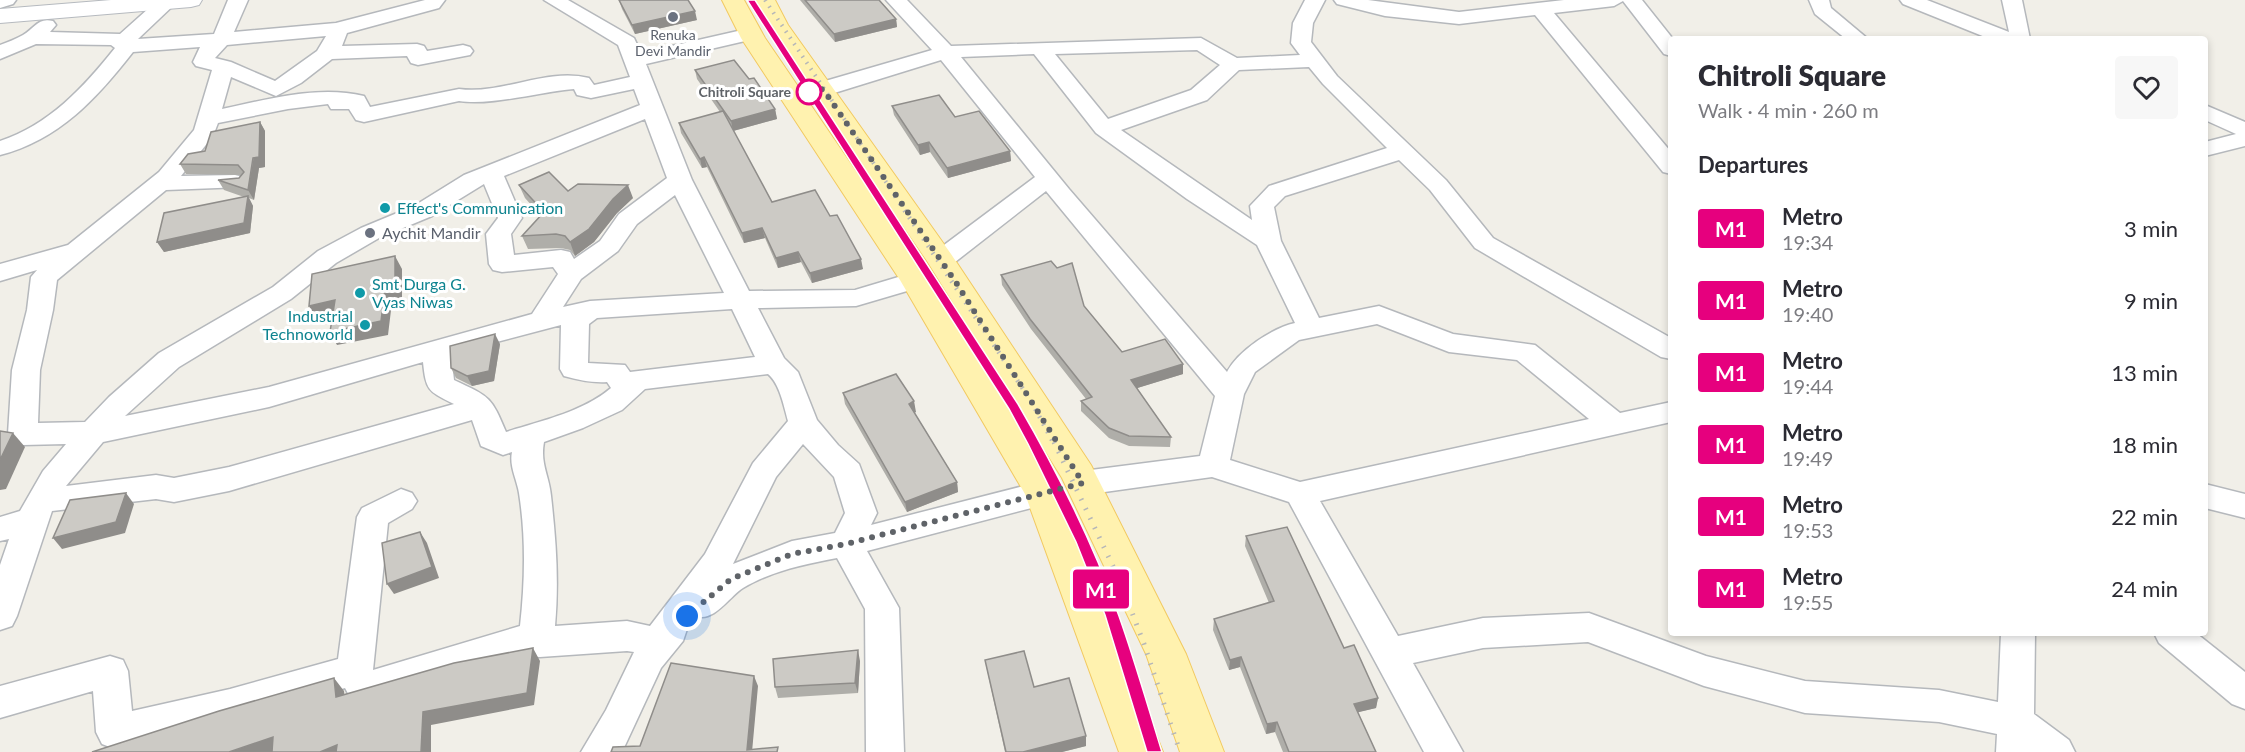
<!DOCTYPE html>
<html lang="en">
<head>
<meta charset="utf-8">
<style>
  body { margin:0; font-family:Lato,sans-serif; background:#f7f7f7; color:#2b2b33; height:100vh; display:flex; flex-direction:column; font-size:22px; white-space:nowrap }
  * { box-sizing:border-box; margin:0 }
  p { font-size:20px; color:#7c7c81 }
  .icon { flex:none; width:33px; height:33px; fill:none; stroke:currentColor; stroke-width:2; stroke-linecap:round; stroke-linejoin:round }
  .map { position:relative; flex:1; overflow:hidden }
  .panel { position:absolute; left:1668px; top:36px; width:540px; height:600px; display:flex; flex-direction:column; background:#fff; border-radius:6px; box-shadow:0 3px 9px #0003 }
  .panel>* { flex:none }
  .badge { padding:0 12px; border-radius:4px; font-size:21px; line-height:39px }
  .you { position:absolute; width:30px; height:30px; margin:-15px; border:4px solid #fff; border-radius:50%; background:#1a73e8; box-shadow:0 0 0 9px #1a73e833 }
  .map>.badge { position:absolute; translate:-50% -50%; box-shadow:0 0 0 3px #fff }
  h2 { padding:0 30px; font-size:22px; line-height:54px }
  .round { display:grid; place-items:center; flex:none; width:63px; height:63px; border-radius:6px; background:#f7f7f7 }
  .headline { display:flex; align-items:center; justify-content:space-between; height:102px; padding:0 30px }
  h1 { font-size:28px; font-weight:800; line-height:45px }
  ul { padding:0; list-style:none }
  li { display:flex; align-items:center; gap:18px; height:72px; padding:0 30px }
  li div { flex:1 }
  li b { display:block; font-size:22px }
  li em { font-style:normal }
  li .badge { min-width:66px; font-weight:700; text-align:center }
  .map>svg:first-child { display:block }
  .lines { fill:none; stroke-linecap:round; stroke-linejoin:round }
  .street-casing { stroke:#b5b8bc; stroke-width:3 }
  .secondary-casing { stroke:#b6babf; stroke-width:2 }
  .primary-casing { stroke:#f2c960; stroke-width:2 }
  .street { fill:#fff; fill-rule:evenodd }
  .secondary { fill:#fff; fill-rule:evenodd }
  .primary { fill:#fff2af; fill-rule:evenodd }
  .rail-far2 { stroke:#b6b7b8; stroke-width:4; stroke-dasharray:1.5 6; stroke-linecap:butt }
  .rail-far1 { stroke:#b6b7b8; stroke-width:4.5; stroke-dasharray:1.5 7; stroke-linecap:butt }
  .rail { stroke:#b6b7b8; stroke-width:5; stroke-dasharray:1.5 9; stroke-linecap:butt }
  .wall { fill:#afaea9 }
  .shaded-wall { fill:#8f8d8a }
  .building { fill:#cccac5; stroke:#8f8d8a; stroke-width:1.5 }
  .line { fill:#e6007e; stroke:#fff; stroke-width:1.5 }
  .walk { stroke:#5f6368; stroke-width:6; stroke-dasharray:0 10.8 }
  .worship-dot { fill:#6b7280; stroke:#fff; stroke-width:2 }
  .stop-dot { fill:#fff; stroke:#e6007e; stroke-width:3 }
  .culture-dot { fill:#0f9aa8; stroke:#fff; stroke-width:2 }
  .labels { text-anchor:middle; stroke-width:6; stroke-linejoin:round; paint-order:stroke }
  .far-worship-label { font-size:14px; fill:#5b616d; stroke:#fff }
  .far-stop-label { font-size:14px; font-weight:bold; fill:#5f6368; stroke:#fff; text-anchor:end }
  .culture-label { font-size:16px; fill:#0d838f; stroke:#fff; text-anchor:start }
  .worship-label { font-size:16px; fill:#5b616d; stroke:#fff; text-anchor:start }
</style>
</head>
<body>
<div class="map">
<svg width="2245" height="752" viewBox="0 0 2245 752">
  <rect width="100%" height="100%" fill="#f1efe8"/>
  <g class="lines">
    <defs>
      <g id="street">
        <polygon points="0,0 16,0 13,4 0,8"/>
        <path d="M158,0L177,2L138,39L214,34L228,0H248L234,32L336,23L425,0H445L439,8L347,33L342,46L417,44L424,46L427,51L463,45L470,47L473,51L470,55L418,65L411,63L407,56L332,59L301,83L276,96L231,77L222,109C269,99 319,85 364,96L370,107L459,89C502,95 547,67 589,78L594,85L630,77L618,45L544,0H568L634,38L641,53L751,28L758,30L761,34L758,38L646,64L692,180L749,291L855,290L915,272L924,274L928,280L924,286L856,306L758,308L784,358L798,372L817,420L838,445L859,464L877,513L871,525L1043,481L1054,485L1059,493L1054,501L1043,505L867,551L899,608L904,752H866L865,609L837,558C806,564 771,571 743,588C730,596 714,622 697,616L687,629L683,641L661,668L622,752H581L606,710L634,652L627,651L540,657L515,656L364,704L351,699L345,688L230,721L115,749L102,744L96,732L93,691L0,718V686L110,656L123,660L128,671L132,711L230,689L338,659L357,517L362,508L401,489L412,493L417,501L412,509L388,523L373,670L520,626C525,582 526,537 519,493C517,480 509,466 512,452L503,455L481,446L472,420L229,491L174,502L156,499L52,511L17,616L12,626L0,630V565L9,539L0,541V517L20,511L43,471L66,444L23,445L12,442L8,434L12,370L27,310L31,277L37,270L0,281V264L68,245L159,172L194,130L212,70L196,66L193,62L200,47L133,52C97,98 59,140 0,155V141C49,125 84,87 115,48L111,45L36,44L0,59V45C8,42 16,39 23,35C35,28 38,17 53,21L56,25L50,32L120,34ZM326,36L317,51L275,81L231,62L215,58L227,45ZM574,89L577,95L591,98L634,89L640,105L464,175L414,206L361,228L318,251L273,287L159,353L109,397L85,422L38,423L40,370L53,310L57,280L166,190L243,187L247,182L243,177L235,175L181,176L213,136L218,123L288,109L328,104L331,109H349L356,120L364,122L459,101C491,106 539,92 574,89ZM645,119L667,178L619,214L600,241L574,259L570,252L561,250L514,255L511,234L522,218L504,176ZM484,184L498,218L486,234L489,264L493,270L502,272L553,267L558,274L532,314L269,387L125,416L179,367L291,299L336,263L379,238L432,216ZM675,195L724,293L590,301L563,307L581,279L618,251L637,224ZM732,309L755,357L630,372L625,365L588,363L589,324L597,318ZM561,325L560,369L564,376C579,380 592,383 607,382L611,388C583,412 540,421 506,432C491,396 490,397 454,380L451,354ZM423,362C426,391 428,391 454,404L229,467L174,478L156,475L66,486L103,442L269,407ZM768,374C780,384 784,407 788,421L753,463L705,554L650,626L627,621L555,626C559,581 556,541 551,496C549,475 540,464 544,442L583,428L622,410L645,389ZM803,444L834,477L845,513L835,533L792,541L733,564L776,477Z"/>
        <path d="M886,0H907L951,46L1201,38L1237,58L1300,55L1291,43L1293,23L1305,0H1325L1313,23L1311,42L1337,76L1446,180L1493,238L1671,338V359L1661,357L1475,248L1430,190L1399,160L1285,196L1274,207L1281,241L1319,318L1379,306L1453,334L1535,345L1620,413L1671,402V422L1320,501L1398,636L1483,618L1589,613L1706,656L1805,681L1939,690L1998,702L2001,633H2035L2034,714L2069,740L2075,752H1996L1997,734L1939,722L1805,713L1704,686L1588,642L1483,648L1413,663L1463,752H1424L1289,502L1212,477L1083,495L1072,491L1067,483L1072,475L1083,471L1200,456L1215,396L1046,191L950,266L941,268L932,266L928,260L932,254L1035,177L941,60L831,94H815L812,89L815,84L932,50ZM1197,50L1220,65L1191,90L1108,119L1055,54ZM1034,54L1096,133L1187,199L1257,245L1295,323C1272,328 1238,351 1227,372L1069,189L961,57ZM1309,67L1323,84L1387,148L1269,186L1250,206L1252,220L1121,130L1207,100L1239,70ZM1377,324L1449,352L1517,360L1589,419L1300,482L1230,460L1244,394L1255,372L1299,340Z"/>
        <polygon points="1334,0 1368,0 1459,12 1564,0 1642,0 1673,39 1671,56 1664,54 1623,1 1614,6 1554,13 1671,152 1671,174 1663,172 1535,15 1459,24 1385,16 1337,4"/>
        <polygon points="1809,0 1829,0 1831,8 1868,39 1846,39 1815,14"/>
        <polygon points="1900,0 1927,0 2009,32 2002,0 2022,0 2030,39 1990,39 1903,4"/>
        <polygon points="2205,105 2245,122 2245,146 2205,156 2205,142 2236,134 2205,120"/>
        <polygon points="2205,484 2245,494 2245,518 2205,508"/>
        <polygon points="2154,633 2196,633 2245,672 2245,709 2232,704 2159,643"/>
      </g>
      <polygon id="secondary" points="111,0 202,0 199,5 191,7 0,23 0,9"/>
      <g id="primary">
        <polygon points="722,0 744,0 765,38 930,280 1056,483 1163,752 1119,752 1025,494 900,280 741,38"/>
        <polygon points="753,0 775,0 788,25 951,254 1091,465 1186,654 1224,752 1180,752 1146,654 1062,478 927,261 766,26"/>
      </g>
    </defs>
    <use href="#street" class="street-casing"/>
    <use href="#secondary" class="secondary-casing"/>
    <use href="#primary" class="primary-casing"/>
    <use href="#street" class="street"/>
    <use href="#secondary" class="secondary"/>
    <use href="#primary" class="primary"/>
    <g class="rail-far2">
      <polyline points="751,0 878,197"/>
      <polyline points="765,0 896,197"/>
    </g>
    <g class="rail-far1">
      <polyline points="877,196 1014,407 1034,444"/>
      <polyline points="895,196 1031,401 1054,444"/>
    </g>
    <g class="rail">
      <polyline points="1033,442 1067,510 1102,589 1154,752"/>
      <polyline points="1054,442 1120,581 1144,644 1180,752"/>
    </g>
  </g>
  <g class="wall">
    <polygon points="619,0 697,20 635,34 622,9"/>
    <polygon points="800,0 879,0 896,19 897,27 835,42"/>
    <polygon points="695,70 749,79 775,109 777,119 733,131 772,202 830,216 863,269 812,283 801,262 778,268 765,238 744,243 707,167 702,168 681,133 679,123 720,112 697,79"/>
    <polygon points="892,106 955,117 1010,151 1011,161 948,178 930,152 920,155 894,115"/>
    <polygon points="260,122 265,131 265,167 259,168 254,200 249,198 253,206 250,233 164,252 157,242 244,197 224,190 218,180 239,178 242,175 186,174 180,164"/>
    <polygon points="519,185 568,191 633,198 617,213 594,242 575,256 570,250 561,248 528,249 522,236 541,216 525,198"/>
    <polygon points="1001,275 1084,306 1122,352 1183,364 1183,374 1137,388 1171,437 1170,447 1129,446 1109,438 1081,411 1081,401 1086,399 1031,329 1002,285"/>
    <polygon points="500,344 494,381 472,386 456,378 451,368"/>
    <polygon points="843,393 916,412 914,413 957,482 958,492 907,512 845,404"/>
    <polygon points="1246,536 1344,648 1378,698 1376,708 1358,712 1376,752 1283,752 1275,732 1266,734 1240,667 1229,670 1213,630 1214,619 1269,603 1245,546"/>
    <polygon points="985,660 1034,687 1086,746 1062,752 1005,752 987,670"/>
    <polygon points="860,661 858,693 778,698 775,687"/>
  </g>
  <g class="shaded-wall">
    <polygon points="695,11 697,20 635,34 632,25"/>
    <polygon points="896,19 897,27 835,42 834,34"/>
    <polygon points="775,109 777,119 733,131 731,121"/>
    <polygon points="260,122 265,131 265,167 259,168 254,200 248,190"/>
    <polygon points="929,142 930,152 920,155 918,145"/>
    <polygon points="1010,151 1011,161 948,178 947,168"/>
    <polygon points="704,157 707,167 702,168 700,159"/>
    <polygon points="628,185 633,198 617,213 594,242 575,256 570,242 613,199"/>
    <polygon points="248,196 253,206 250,233 164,252 157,242"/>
    <polygon points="762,228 765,238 744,243 742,233"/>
    <polygon points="798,252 801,262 778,268 776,258"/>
    <polygon points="395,256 402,269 402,299 392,302 388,335 337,345 330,332 385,289"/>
    <polygon points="861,259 863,269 812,283 810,273"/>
    <polygon points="335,300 342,313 316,319 309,306"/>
    <polygon points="495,334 500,344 494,381 472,386 467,376"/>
    <polygon points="1183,364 1183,374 1131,390 1131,380"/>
    <polygon points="914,401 916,412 910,414 909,404"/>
    <polygon points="13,433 25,447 6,489 0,490 0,460"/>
    <polygon points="957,482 958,492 907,512 905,502"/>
    <polygon points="126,493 134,504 125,533 62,549 53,538"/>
    <polygon points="420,532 427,543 439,578 394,594 387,584"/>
    <polygon points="533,648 540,661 534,705 431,725 431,752 421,752 423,712"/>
    <polygon points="858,650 860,661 858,693 855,683"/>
    <polygon points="1241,657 1240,667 1229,670 1230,660"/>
    <polygon points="754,676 758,686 752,752 747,750"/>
    <polygon points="334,678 344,691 346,710 336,697"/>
    <polygon points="1378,698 1376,708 1351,714 1354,704"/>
    <polygon points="1277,722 1275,732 1266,734 1267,724"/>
    <polygon points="1086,736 1086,746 1062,752 1023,752"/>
    <polygon points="273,737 276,752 229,752"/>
    <polygon points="337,745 343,752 320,752"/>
  </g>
  <g class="building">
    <polygon points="619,0 688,0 695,11 632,25"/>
    <polygon points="805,0 879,0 896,19 834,34"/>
    <polygon points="734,60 749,79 754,78 775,109 731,121 695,70"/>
    <polygon points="939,95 955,117 979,111 1010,151 947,168 929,142 918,145 892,106"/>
    <polygon points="723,111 772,202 815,190 830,216 837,215 861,259 810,273 798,252 776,258 762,228 742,233 704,157 700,159 679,123"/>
    <polygon points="260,122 259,157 253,158 248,190 218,180 239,178 244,172 238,165 180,164 188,154 205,151 211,132"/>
    <polygon points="549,172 568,191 578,184 628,185 613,199 589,229 570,242 565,236 556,234 522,236 544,212 519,185"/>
    <polygon points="248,196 244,223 157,242 164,213"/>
    <polygon points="395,256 395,286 385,289 381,321 330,332 335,300 309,306 312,274"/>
    <polygon points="1051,261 1057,268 1072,263 1084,306 1122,352 1165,339 1183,364 1131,380 1171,437 1129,436 1109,428 1081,401 1092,397 1030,319 1001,275"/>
    <polygon points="495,334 489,371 467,376 451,368 450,346"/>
    <polygon points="896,374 914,401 909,404 957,482 905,502 843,393"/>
    <polygon points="0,431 13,433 0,460"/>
    <polygon points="126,493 116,522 53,538 70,500"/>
    <polygon points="1287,527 1344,648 1354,645 1378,698 1354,704 1376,752 1289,752 1277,722 1267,724 1241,657 1230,660 1214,619 1274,601 1246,536"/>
    <polygon points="420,532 432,567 387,584 382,543"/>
    <polygon points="533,648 527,693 423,712 421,752 336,752 337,745 320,752 272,752 273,737 229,752 92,752 219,711 334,678 336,697 454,663"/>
    <polygon points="858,650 855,683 775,687 773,659"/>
    <polygon points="1024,651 1034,687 1069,678 1086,736 1023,752 1006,752 985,660"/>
    <polygon points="671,663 754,676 747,750 778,747 777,752 611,752 613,747 640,746"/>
  </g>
  <path class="line" d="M747,0H755L1018,404C1057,471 1093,543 1119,616C1135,661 1148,707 1162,752H1147L1105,615L1076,542L1028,444L1009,409Z"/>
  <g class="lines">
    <polyline class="walk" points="687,616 731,579 792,554 846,544 1083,483 955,281 823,89 809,92"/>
  </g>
  <g class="worship-dot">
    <circle cx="673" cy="17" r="6"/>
    <circle cx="370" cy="233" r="6"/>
  </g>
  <circle class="stop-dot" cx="809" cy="92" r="12"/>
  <g class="culture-dot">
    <circle cx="385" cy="208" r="6"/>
    <circle cx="360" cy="293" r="6"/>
    <circle cx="365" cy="325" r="6"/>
  </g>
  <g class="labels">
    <g class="far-worship-label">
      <text x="673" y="40">Renuka<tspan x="673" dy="16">Devi Mandir</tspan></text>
    </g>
    <g class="far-stop-label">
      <text x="791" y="97">Chitroli Square</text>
    </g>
    <g class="culture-label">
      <text x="397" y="214">Effect's Communication</text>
      <text x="372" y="290">Smt Durga G.<tspan x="372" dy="18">Vyas Niwas</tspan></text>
      <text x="353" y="322" text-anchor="end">Industrial<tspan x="353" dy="18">Technoworld</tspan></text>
    </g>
    <g class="worship-label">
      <text x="382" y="239">Aychit Mandir</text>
    </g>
  </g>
</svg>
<div class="you" style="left:687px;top:616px"></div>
<b class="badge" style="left:1101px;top:589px;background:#e6007e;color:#fff">M1</b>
<section class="panel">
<div class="headline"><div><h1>Chitroli Square</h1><p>Walk · 4 min · 260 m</p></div><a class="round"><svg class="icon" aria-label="heart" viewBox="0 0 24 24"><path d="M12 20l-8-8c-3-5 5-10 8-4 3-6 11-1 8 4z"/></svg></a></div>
<h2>Departures</h2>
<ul>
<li><span class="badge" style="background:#e6007e;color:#fff">M1</span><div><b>Metro</b><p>19:34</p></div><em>3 min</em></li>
<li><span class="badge" style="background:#e6007e;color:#fff">M1</span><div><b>Metro</b><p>19:40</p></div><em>9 min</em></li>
<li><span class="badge" style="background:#e6007e;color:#fff">M1</span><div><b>Metro</b><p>19:44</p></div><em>13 min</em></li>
<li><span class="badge" style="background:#e6007e;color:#fff">M1</span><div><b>Metro</b><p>19:49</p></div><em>18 min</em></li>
<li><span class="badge" style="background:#e6007e;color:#fff">M1</span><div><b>Metro</b><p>19:53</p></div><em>22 min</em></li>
<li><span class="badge" style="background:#e6007e;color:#fff">M1</span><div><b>Metro</b><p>19:55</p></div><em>24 min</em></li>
</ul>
</section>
</div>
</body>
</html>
